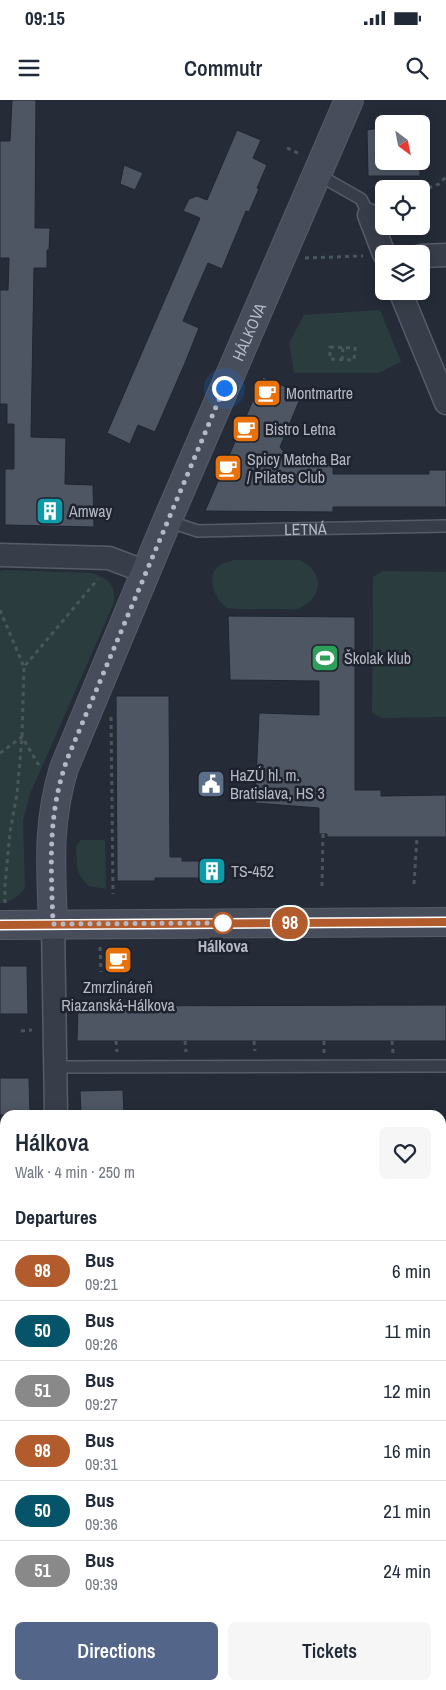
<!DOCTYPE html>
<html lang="en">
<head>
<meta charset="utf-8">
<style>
  body { margin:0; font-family:"Archivo Narrow",sans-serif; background:#f6f6f7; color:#1f2937; height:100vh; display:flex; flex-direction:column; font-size:19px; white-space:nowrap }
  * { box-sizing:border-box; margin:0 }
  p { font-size:16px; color:#747a83 }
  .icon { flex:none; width:28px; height:28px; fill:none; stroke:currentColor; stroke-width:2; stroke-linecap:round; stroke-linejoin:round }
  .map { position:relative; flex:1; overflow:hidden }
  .panel { position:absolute; left:0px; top:1010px; width:446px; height:580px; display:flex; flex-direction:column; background:#fff; border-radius:15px 15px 0 0; box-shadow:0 2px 12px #0003 }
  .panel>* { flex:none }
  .badge { padding:0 10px; border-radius:16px; font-size:18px; line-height:32px }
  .needle { width:32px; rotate:148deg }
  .fabs { position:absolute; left:375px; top:15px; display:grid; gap:10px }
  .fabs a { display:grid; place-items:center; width:55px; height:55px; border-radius:8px; background:#fff; box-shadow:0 2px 12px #0003; font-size:25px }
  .you { position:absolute; width:25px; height:25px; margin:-12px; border:4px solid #fff; border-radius:50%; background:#1a73e8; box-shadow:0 0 0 8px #1a73e833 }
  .map>.badge { position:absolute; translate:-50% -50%; box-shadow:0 0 0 2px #fff }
  h2 { padding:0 15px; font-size:19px; line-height:45px }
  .round { display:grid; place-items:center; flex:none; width:52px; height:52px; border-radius:8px; background:#f6f6f7 }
  .head { display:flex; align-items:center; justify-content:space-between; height:85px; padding:0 15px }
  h1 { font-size:24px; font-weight:600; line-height:38px }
  .primary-button { display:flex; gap:10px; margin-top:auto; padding:10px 15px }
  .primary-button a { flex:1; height:58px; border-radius:8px; background:#536588; color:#fff; font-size:20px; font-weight:600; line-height:58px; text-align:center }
  .primary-button a+a { background:#f6f6f7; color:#1f2937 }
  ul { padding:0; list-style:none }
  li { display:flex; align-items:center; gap:15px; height:60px; padding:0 15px; border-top:1px solid #e0e1e3 }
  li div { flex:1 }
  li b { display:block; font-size:19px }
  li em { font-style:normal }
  li .badge { min-width:55px; font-weight:700; text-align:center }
  .status { display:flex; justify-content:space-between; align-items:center; height:35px; padding:0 25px; background:#fff; direction:ltr }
  .status svg { height:14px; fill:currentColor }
  header { display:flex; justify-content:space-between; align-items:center; height:65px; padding:0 15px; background:#fff; font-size:22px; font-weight:600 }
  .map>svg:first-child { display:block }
  .green { fill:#2b3c3e }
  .building { fill:#4e5664; stroke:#202530 }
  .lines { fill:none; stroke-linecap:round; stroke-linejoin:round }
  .lane-casing { stroke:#575c67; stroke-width:14 }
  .street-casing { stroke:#575c67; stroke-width:25 }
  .secondary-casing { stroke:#575c67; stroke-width:30 }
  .path { stroke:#49575b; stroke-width:3; stroke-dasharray:4 4; stroke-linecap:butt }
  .lane { stroke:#383e49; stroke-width:11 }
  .street { stroke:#383e49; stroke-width:22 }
  .secondary { stroke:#474d5b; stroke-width:28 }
  .line-casing { stroke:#fff; stroke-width:11 }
  .line { stroke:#b25c2e; stroke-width:8 }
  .walk { stroke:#b4b9c5; stroke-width:5; stroke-dasharray:0 9 }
  .stop-dot { fill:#fff; stroke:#b25c2e; stroke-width:2.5 }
  .labels { text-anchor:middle; stroke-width:5; stroke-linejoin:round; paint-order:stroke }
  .street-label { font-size:16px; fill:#b4b9c5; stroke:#1e232e }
  .poi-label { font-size:16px; fill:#b4b9c5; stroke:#1e232e; text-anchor:start }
  .stop-label { font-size:16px; font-weight:bold; fill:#b4b9c5; stroke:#1e232e }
</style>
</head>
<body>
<div class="status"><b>09:15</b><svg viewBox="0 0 49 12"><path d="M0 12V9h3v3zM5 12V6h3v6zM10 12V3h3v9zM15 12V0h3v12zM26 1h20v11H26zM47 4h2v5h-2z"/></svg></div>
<header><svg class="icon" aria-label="menu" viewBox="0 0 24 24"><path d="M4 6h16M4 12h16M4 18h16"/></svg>Commutr<svg class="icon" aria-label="search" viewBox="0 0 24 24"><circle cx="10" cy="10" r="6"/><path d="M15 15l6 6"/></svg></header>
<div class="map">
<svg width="446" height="1590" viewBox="0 0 446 1590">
  <rect width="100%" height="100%" fill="#252c38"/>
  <g class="green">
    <polygon points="380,210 401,262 378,273 294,273 289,243 304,215"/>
    <path d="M234,460H300C309,465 317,472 318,483C318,495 308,506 297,509C291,510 284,509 278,509C261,509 243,510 227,508C214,498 204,474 222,464C225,462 230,462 234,460Z"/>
    <path d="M4,470L92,473C110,479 117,486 113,505L30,694L23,720L25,788C18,798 11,801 0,803V471Z"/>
    <polygon points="383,471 446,472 446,617 382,618 372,613 373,477"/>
    <path d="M81,740H105L106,789L89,786C75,773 77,765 76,746Z"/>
  </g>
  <g class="building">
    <polygon points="12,0 36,0 35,128 50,128 49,150 47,150 47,168 34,168 31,337 66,338 65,384 93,385 94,427 5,425 5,369 14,369 14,324 7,324 7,304 0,304 0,190 8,190 9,158 0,158 0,41 10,41"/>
    <polygon points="384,27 384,61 420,61 420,76 368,76 367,30"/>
    <polygon points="237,30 261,40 253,58 267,65 257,88 259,89 249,112 246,111 222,169 208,163 191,202 183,221 199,228 185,263 155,332 138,325 130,344 107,333 200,118 183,111 189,99 197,96 207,100"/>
    <polygon points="124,65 143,73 135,90 120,84"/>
    <polygon points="263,277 302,294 280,347 292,362 333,362 333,374 429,374 429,370 446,370 446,407 333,407 333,412 205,411"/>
    <polygon points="228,516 355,517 355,690 381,690 381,696 446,695 446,737 327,737 327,734 319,734 319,708 255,703 259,613 319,615 319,581 230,580"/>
    <polygon points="116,596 169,596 170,757 182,757 182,761 221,761 220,781 203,781 203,778 155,778 155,781 117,781"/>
    <polygon points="0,866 27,866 28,914 0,914"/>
    <polygon points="446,905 446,941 77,941 78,906"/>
    <polygon points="0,978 29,978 30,1015 0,1015"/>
    <polygon points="123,990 124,1015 81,1015 80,991"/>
  </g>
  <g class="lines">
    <defs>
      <g id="lane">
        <polyline points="317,74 361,99 369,115"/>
        <path id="s1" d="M167,421L198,431L446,426"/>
        <polyline points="56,967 446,966"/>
        <polyline points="0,1210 5,1214"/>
        <polyline points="288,1590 288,1585"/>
      </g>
      <g id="street">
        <polyline points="369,115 384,154"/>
        <polyline points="421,156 446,155"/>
        <polyline points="400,191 446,303"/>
        <polyline points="0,455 109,458 146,472"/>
        <polyline points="53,824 56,1015"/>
        <polyline points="441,1126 446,1126"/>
        <polyline points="0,1297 5,1297"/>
        <polyline points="44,1590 44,1585"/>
        <polyline points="404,1590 404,1585"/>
      </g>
      <g id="secondary">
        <path id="s2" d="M53,824C51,767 47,724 64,668L167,421L349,0"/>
        <polyline points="0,825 446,822"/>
      </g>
    </defs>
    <use href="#lane" class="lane-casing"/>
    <use href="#street" class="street-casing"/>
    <use href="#secondary" class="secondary-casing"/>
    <g class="path">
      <polyline points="287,48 300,54"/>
      <polyline points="421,91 439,84 446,77"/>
      <polyline points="305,158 363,156"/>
      <polygon points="330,247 355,248 354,260 330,259"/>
      <polyline points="342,260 343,247"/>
      <polyline points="0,510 24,567 98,479"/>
      <polyline points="111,617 113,794"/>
      <polyline points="0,653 22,637 40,667"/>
      <polyline points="414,784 417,737"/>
      <polyline points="322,786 323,734"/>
      <polyline points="5,803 5,785 10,732 17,694 22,637 24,567"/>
      <polyline points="100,847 101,872"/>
      <polyline points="21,931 32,930"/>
      <polyline points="116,941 117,952"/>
      <polyline points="185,941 186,952"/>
      <polyline points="254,941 255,951"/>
      <polyline points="324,941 324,953"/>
      <polyline points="392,941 393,953"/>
      <polyline points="441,1074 446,1043"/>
    </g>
    <use href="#lane" class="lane"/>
    <use href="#street" class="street"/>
    <use href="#secondary" class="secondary"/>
  </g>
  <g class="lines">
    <defs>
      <polyline id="line" points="0,825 446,822"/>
    </defs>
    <use href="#line" class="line-casing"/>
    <use href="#line" class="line"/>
    <path class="walk" d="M223,823H224L53,824C51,765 47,714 68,657L224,288"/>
  </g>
  <defs>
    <symbol id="cafe-square" viewBox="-11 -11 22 22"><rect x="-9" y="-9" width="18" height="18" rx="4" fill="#e8710a" stroke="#1e232e"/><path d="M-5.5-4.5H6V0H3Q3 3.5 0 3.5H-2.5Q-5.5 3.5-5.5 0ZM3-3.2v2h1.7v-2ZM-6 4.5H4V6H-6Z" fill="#fff"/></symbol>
    <symbol id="building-square" viewBox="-11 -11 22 22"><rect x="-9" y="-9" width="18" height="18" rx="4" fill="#0f9aa8" stroke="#1e232e"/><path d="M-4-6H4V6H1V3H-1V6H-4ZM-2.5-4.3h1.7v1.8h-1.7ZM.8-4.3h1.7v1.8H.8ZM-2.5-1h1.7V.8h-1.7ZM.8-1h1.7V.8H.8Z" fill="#fff"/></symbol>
    <symbol id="stadium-square" viewBox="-11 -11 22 22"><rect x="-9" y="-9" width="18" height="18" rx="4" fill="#2e9e5b" stroke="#1e232e"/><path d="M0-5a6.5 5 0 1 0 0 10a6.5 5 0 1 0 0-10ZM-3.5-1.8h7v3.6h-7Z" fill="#fff"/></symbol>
    <symbol id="civic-square" viewBox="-11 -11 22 22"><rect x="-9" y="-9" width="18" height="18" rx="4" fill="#5c6f8a" stroke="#1e232e"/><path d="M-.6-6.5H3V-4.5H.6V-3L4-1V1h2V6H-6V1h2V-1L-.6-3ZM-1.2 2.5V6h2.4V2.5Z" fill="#fff"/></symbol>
  </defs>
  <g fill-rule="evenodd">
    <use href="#cafe-square" x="251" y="277" width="32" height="32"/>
    <use href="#cafe-square" x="230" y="313" width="32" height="32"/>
    <use href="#cafe-square" x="212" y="352" width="32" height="32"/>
    <use href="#building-square" x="34" y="395" width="32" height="32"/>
    <use href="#stadium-square" x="309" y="542" width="32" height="32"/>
    <use href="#civic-square" x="195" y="668" width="32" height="32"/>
    <use href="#building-square" x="196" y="755" width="32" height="32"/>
    <use href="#cafe-square" x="102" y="844" width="32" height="32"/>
  </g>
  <circle class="stop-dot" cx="223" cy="823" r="10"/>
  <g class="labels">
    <g class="street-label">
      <text dy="6" stroke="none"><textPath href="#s2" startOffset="631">HÁLKOVA</textPath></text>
      <text dy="6" stroke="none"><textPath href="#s1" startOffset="140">LETNÁ</textPath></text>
    </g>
    <g class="poi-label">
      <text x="286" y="299">Montmartre</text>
      <text x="265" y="335">Bistro Letna</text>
      <text x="247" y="365">Spicy Matcha Bar<tspan x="247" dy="18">/ Pilates Club</tspan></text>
      <text x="69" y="417">Amway</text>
      <text x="344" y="564">Školak klub</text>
      <text x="230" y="681">HaZÚ hl. m.<tspan x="230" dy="18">Bratislava, HS 3</tspan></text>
      <text x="231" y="777">TS-452</text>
      <text x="118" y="893" text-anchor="middle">Zmrzlináreň<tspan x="118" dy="18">Riazanská-Hálkova</tspan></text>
    </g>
    <g class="stop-label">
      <text x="223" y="852">Hálkova</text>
    </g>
  </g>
</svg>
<div class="fabs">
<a><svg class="needle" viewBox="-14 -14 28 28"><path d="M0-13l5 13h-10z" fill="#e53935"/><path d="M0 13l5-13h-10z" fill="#747a83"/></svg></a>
<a><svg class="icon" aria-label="locate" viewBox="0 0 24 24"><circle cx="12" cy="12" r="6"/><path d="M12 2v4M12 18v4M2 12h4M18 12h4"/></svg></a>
<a><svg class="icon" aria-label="layers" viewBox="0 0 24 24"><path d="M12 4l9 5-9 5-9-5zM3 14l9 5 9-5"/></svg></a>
</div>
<div class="you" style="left:224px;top:288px"></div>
<b class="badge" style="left:290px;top:823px;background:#b25c2e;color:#fff">98</b>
<section class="panel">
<div class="head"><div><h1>Hálkova</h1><p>Walk · 4 min · 250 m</p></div><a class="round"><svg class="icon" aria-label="heart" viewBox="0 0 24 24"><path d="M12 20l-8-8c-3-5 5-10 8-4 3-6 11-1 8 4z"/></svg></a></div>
<h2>Departures</h2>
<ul>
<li><span class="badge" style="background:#b25c2e;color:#fff">98</span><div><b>Bus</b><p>09:21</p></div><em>6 min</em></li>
<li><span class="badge" style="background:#065469;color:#fff">50</span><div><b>Bus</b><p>09:26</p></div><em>11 min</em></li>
<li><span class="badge" style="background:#898989;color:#fff">51</span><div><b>Bus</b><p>09:27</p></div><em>12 min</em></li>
<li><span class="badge" style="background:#b25c2e;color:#fff">98</span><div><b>Bus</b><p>09:31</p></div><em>16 min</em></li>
<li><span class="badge" style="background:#065469;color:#fff">50</span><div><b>Bus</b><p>09:36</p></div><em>21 min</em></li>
<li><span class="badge" style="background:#898989;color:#fff">51</span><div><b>Bus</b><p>09:39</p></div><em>24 min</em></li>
</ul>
<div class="primary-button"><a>Directions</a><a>Tickets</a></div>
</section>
</div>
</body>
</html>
